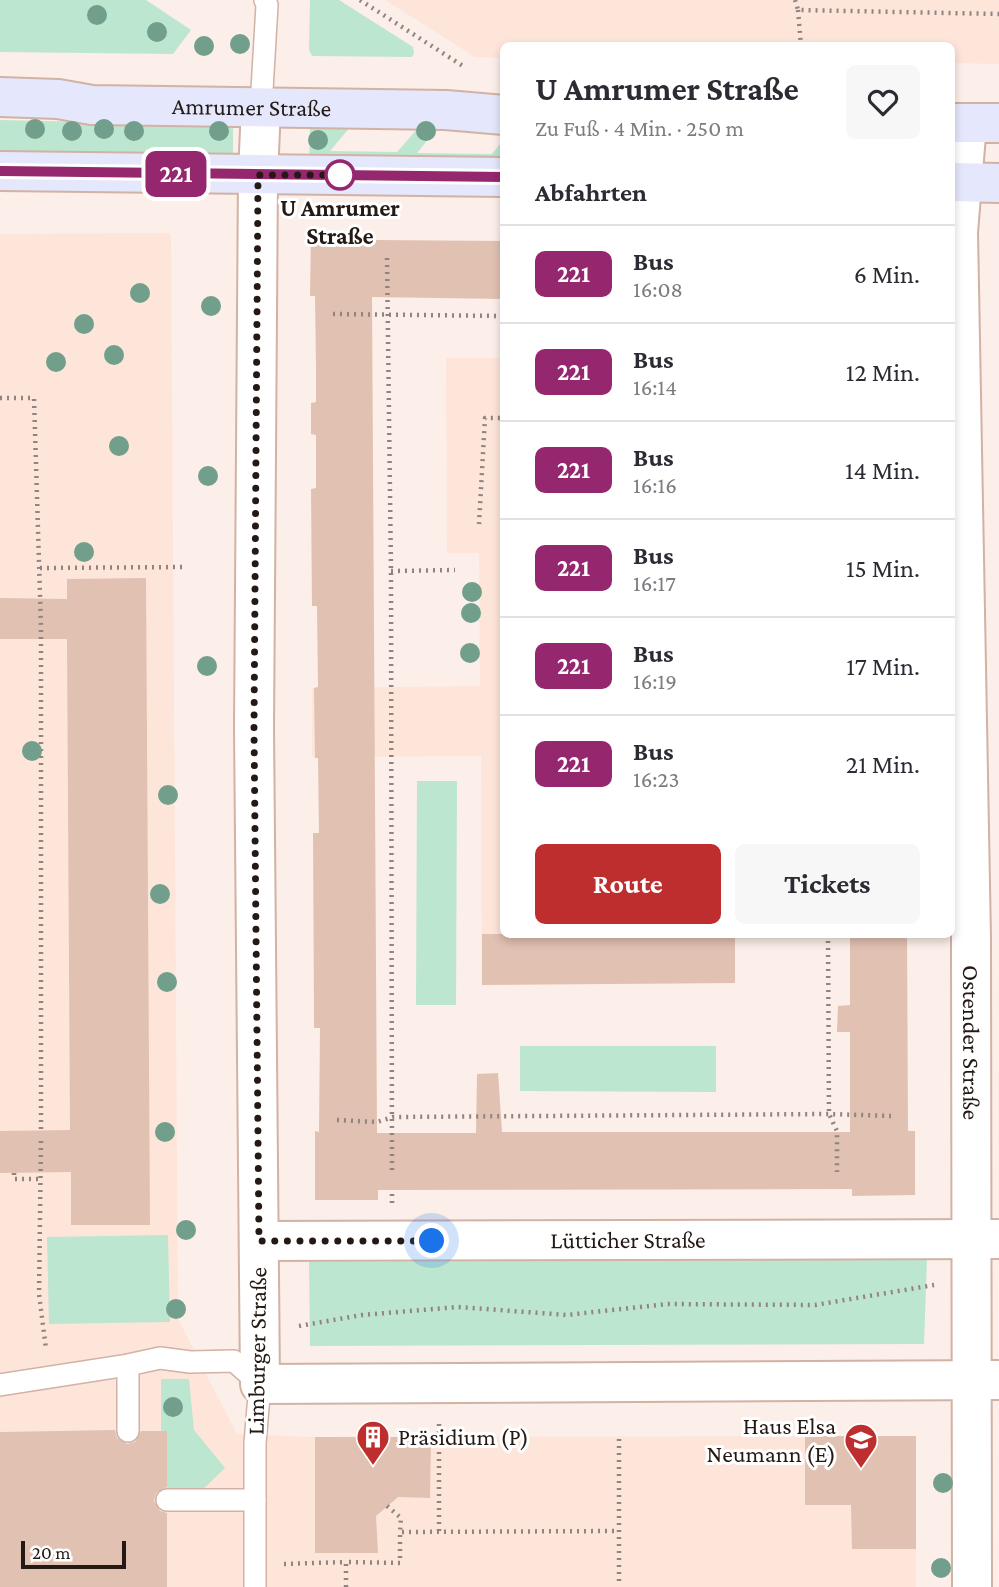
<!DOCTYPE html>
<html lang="de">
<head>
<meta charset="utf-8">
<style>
  body { margin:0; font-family:"Crimson Pro",serif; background:#f7f7f7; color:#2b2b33; height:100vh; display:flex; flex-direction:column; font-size:26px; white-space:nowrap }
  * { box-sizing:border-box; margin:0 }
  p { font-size:23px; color:#7c7c81 }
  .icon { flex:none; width:38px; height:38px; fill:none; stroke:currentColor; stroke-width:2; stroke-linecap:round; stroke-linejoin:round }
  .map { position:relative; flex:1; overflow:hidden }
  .panel { position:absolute; left:500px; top:42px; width:455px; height:896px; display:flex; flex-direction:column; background:#fff; border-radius:10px; box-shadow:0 4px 10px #0003 }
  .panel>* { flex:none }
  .badge { padding:0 14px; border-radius:10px; font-size:24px; line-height:46px }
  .scale { position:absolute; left:21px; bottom:18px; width:105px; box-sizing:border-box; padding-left:7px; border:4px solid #241914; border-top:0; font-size:19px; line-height:24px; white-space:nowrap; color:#241914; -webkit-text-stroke:5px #fff; paint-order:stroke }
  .you { position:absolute; width:35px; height:35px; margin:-18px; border:5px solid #fff; border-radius:50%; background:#1a73e8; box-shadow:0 0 0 10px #1a73e833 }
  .map>.badge { position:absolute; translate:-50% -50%; box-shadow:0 0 0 4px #fff }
  h2 { padding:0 35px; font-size:26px; line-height:63px }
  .round { display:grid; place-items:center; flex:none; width:74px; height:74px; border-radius:10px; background:#f7f7f7 }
  .summary { display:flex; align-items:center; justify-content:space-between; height:119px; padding:0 35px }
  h1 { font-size:33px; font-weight:700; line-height:52px }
  .button { display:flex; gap:14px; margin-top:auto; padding:14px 35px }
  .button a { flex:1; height:80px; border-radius:10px; background:#be2e2f; color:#fff; font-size:28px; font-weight:700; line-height:80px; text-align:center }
  .button a+a { background:#f7f7f7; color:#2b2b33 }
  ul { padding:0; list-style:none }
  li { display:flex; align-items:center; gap:21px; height:98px; padding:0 35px; border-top:2px solid #e1e1e2 }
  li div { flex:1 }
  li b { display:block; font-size:26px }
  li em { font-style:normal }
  li .badge { min-width:77px; font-weight:700; text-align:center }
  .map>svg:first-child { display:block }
  .built { fill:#fee5da }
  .green { fill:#bce6d0 }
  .building { fill:#e1c1b2 }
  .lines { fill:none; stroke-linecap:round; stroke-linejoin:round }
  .lane-casing { stroke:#d2b2a4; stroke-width:24 }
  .street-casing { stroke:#d2b2a4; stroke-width:42 }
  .secondary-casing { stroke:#d2b2a4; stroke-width:42 }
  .path { stroke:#91847f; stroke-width:4.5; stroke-dasharray:2 5; stroke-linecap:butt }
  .lane { stroke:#fff; stroke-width:21 }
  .street { stroke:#fff; stroke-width:38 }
  .secondary { stroke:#e5e7fc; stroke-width:38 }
  .tree { fill:#719f8c }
  .line-casing { stroke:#fff; stroke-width:16 }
  .line { stroke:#95276e; stroke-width:10 }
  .walk { stroke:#241914; stroke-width:7; stroke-dasharray:0 12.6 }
  .stop-dot { fill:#fff; stroke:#95276e; stroke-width:3.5 }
  .labels { text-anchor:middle; stroke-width:6; stroke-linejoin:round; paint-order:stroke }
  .street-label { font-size:24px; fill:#241914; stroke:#fff }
  .stop-label { font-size:24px; font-weight:bold; fill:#241914; stroke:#fff }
  .poi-label { font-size:24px; fill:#241914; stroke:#fff; text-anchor:end }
</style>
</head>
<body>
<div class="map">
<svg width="999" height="1587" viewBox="0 0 999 1587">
  <rect width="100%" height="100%" fill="#fceee8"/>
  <g class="built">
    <polygon points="385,0 999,0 999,64 952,63 952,46 504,46 504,58 475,57"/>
    <polygon points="171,233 178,1319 237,1434 315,1437 916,1436 916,1587 0,1587 0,234"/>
    <polygon points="446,358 504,358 504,934 735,983 482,985 481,756 312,757 312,688 480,686 479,553 447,553"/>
  </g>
  <g class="green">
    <polygon points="0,0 146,0 191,30 173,54 0,52"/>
    <polygon points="310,0 339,0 413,47 414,53 412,57 312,56 309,50"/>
    <polygon points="0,120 233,125 233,159 0,162"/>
    <polygon points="310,126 351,126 330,151 397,152 419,127 438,127 417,153 492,154 504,139 504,168 309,166"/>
    <polygon points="417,781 457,781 456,1005 416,1005"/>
    <polygon points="520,1046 716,1046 716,1092 520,1091"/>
    <polygon points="168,1235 170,1322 49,1324 47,1237"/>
    <polygon points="927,1259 924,1344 310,1346 309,1262"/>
    <polygon points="161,1379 189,1379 194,1430 225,1468 198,1494 167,1494 167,1432 161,1431"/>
  </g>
  <g class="building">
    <polygon points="311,235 371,235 373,240 504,241 504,299 372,297 377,1133 476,1133 477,1074 498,1073 502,1132 850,1132 850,1032 837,1032 838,1006 850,1005 850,934 907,934 908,1131 915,1131 915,1195 852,1196 852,1189 378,1190 378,1200 315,1200 315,1131 319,1132 320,1028 314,1028 314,1012 313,833 319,833 318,758 315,758 314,688 318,687 317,606 312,606 311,489 316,488 316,435 311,434 311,403 316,402 316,366 315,296 310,296"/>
    <polygon points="146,578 150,1225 71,1225 71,1172 0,1173 0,1131 70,1130 67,639 0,639 0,598 67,599 67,579"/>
    <polygon points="482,934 735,934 735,983 482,985"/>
    <polygon points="115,1430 117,1438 127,1444 135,1442 141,1431 167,1431 167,1487 156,1493 154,1501 160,1511 167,1513 167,1587 0,1587 0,1432"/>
    <polygon points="805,1436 916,1436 916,1549 852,1549 851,1505 805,1505"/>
    <polygon points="315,1437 431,1437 430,1498 398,1497 376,1516 378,1553 315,1553"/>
  </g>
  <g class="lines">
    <defs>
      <g id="lane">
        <polyline points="261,107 267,5 265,0"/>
        <polyline points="0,1385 128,1365 160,1358 190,1362 234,1361 260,1384 255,1443 255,1587"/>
        <polyline points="128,1431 128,1365"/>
        <polyline points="167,1500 255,1500"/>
      </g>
      <g id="street">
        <polyline points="261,107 258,175 254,728 260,1384 999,1380"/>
        <path id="s1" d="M967,123L958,232L971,939L972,1587"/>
        <path id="s2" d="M259,1241L997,1239"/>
      </g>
      <g id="secondary">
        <path id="s3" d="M0,97L58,99L92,105L446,110L504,115"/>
        <polyline points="952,123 999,123"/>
        <polyline points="0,171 504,177"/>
        <polyline points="952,182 999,183"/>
      </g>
    </defs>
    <use href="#lane" class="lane-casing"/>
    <use href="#street" class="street-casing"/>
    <use href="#secondary" class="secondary-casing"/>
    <g class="path">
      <polyline points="360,0 466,68"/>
      <polyline points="795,0 798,10 999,14"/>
      <polyline points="798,10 801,46"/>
      <polyline points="387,258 391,571 392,1172"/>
      <polyline points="333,314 504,316"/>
      <polyline points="0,398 34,398 41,628 41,1131"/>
      <polyline points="479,524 485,418 504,418"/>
      <polyline points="40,568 185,567"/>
      <polyline points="391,571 455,570"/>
      <polyline points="828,934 829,1114 837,1131 837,1172"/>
      <polyline points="337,1120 377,1122 393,1117 829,1114 891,1116"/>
      <polyline points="41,1141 39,1294 46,1349"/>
      <polyline points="14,1173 14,1179 41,1179"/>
      <polyline points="392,1203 392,1190"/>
      <polyline points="299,1326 362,1315 458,1307 567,1315 667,1304 815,1305 934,1285"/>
      <polyline points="387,1506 401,1518 400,1532"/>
      <polyline points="439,1531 439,1424"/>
      <polyline points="284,1564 346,1562"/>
      <polyline points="619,1581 619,1436"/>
      <polyline points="346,1587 346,1562 400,1563 400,1532 619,1531"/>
    </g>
    <use href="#lane" class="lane"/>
    <use href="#street" class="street"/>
    <use href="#secondary" class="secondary"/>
  </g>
  <g class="tree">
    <circle cx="97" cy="15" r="10"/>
    <circle cx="157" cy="32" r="10"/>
    <circle cx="240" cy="44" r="10"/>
    <circle cx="204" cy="46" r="10"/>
    <circle cx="35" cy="129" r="10"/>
    <circle cx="104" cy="129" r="10"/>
    <circle cx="72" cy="131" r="10"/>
    <circle cx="134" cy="131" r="10"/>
    <circle cx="219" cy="131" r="10"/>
    <circle cx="426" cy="131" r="10"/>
    <circle cx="318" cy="140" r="10"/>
    <circle cx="140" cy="293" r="10"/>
    <circle cx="211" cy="306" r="10"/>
    <circle cx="84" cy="324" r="10"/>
    <circle cx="114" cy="355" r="10"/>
    <circle cx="56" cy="362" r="10"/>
    <circle cx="119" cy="446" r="10"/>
    <circle cx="208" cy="476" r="10"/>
    <circle cx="84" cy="552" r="10"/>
    <circle cx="472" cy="592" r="10"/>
    <circle cx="471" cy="613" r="10"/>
    <circle cx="470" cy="653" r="10"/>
    <circle cx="207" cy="666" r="10"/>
    <circle cx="32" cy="751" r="10"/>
    <circle cx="168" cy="795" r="10"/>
    <circle cx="160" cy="894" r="10"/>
    <circle cx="167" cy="982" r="10"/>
    <circle cx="165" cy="1132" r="10"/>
    <circle cx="186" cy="1230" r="10"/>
    <circle cx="176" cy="1309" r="10"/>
    <circle cx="173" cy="1407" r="10"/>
    <circle cx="943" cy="1483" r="10"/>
    <circle cx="941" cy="1568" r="10"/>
  </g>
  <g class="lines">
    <defs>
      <polyline id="line" points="0,171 504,177"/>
    </defs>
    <use href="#line" class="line-casing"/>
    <use href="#line" class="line"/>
    <polyline class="walk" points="340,175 344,175 258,175 254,728 259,1241 432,1241"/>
  </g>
  <defs>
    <symbol id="building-pin" viewBox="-11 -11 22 30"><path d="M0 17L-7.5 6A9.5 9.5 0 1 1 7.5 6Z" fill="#be2e2f" stroke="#fff"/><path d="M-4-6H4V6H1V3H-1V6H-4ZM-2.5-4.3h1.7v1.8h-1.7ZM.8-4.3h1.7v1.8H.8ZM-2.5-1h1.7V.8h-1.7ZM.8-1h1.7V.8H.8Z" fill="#fff"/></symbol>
    <symbol id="school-pin" viewBox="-11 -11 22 30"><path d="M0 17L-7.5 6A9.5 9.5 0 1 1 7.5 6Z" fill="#be2e2f" stroke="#fff"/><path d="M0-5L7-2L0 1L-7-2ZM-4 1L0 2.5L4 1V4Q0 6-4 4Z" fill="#fff"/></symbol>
  </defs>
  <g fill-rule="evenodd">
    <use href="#building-pin" x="354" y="1418" width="38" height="52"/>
    <use href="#school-pin" x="842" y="1421" width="38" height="52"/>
  </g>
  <circle class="stop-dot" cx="340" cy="175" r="14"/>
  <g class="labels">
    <g class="street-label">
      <text dy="8" stroke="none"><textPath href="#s3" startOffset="252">Amrumer Straße</textPath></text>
      <text dy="8" stroke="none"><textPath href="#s1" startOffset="920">Ostender Straße</textPath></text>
      <text dy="8" stroke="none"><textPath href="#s2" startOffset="369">Lütticher Straße</textPath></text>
      <text transform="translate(257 1351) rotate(-89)" y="8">Limburger Straße</text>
    </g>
    <g class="stop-label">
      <text x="340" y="216">U Amrumer<tspan x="340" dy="28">Straße</tspan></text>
    </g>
    <g class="poi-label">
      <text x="836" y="1434">Haus Elsa<tspan x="836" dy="28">Neumann (E)</tspan></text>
      <text x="398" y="1445" text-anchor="start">Präsidium (P)</text>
    </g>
  </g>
</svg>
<div class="scale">20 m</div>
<div class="you" style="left:432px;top:1241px"></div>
<b class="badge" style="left:176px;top:174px;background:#95276e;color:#fff">221</b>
<section class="panel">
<div class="summary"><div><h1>U Amrumer Straße</h1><p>Zu Fuß · 4 Min. · 250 m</p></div><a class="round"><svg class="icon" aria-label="heart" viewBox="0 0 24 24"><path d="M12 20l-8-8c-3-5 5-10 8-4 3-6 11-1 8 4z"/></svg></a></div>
<h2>Abfahrten</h2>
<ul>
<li><span class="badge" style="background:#95276e;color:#fff">221</span><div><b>Bus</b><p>16:08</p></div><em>6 Min.</em></li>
<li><span class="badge" style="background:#95276e;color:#fff">221</span><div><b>Bus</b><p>16:14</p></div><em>12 Min.</em></li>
<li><span class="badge" style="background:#95276e;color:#fff">221</span><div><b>Bus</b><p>16:16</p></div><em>14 Min.</em></li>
<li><span class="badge" style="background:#95276e;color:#fff">221</span><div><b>Bus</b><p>16:17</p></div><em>15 Min.</em></li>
<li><span class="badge" style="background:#95276e;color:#fff">221</span><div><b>Bus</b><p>16:19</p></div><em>17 Min.</em></li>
<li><span class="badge" style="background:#95276e;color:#fff">221</span><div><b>Bus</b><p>16:23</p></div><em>21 Min.</em></li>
</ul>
<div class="button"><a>Route</a><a>Tickets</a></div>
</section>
</div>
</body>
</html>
